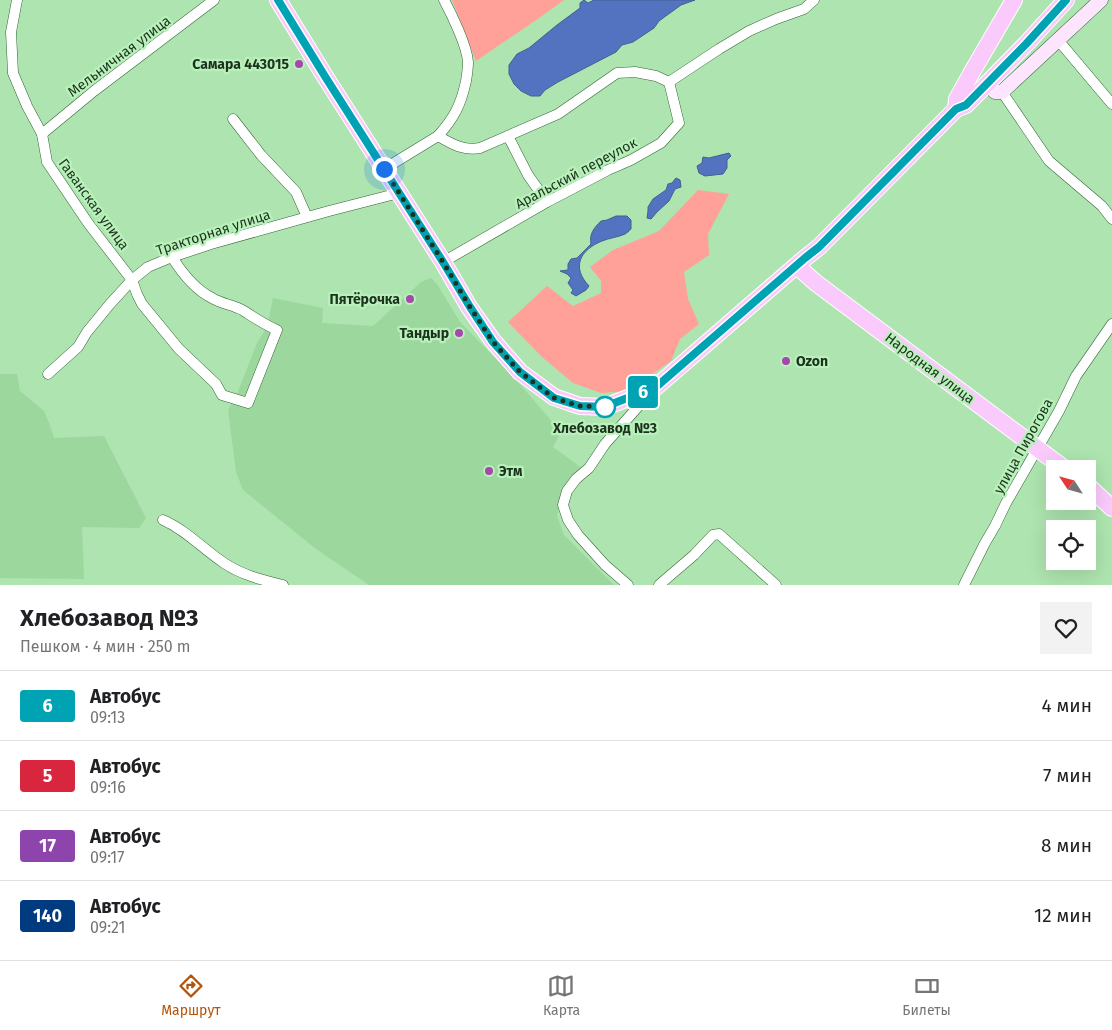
<!DOCTYPE html>
<html lang="ru">
<head>
<meta charset="utf-8">
<style>
  body { margin:0; font-family:"Fira Sans",sans-serif; background:#f2f2f2; color:#202124; height:100vh; display:flex; flex-direction:column; font-size:19px; white-space:nowrap }
  * { box-sizing:border-box; margin:0 }
  p { font-size:16px; color:#757577 }
  .icon { flex:none; width:28px; height:28px; fill:none; stroke:currentColor; stroke-width:2; stroke-linecap:round; stroke-linejoin:round }
  .map { position:relative; height:585px; overflow:hidden }
  .sheet { display:flex; flex-direction:column; background:#fff; flex:1 }
  .sheet>* { flex:none }
  .badge { padding:0 10px; border-radius:4px; font-size:18px; line-height:32px }
  .needle { width:32px; rotate:306deg }
  .tools { position:absolute; left:1046px; top:460px; display:grid; gap:10px }
  .tools a { display:grid; place-items:center; width:50px; height:50px; border-radius:0px; background:#fff; box-shadow:0 5px 20px #0002; font-size:25px }
  .you { position:absolute; width:25px; height:25px; margin:-12px; border:4px solid #fff; border-radius:50%; background:#1a73e8; box-shadow:0 0 0 8px #1a73e833 }
  .map>.badge { position:absolute; translate:-50% -50%; box-shadow:0 0 0 2px #fff }
  .round { display:grid; place-items:center; flex:none; width:52px; height:52px; border-radius:0px; background:#f2f2f2 }
  .overview { display:flex; align-items:center; justify-content:space-between; height:85px; padding:0 20px }
  h1 { font-size:24px; font-weight:700; line-height:38px }
  ul { padding:0; list-style:none }
  li { display:flex; align-items:center; gap:15px; height:70px; padding:0 20px; border-top:1px solid #e0e0e0 }
  li div { flex:1 }
  li b { display:block; font-size:19px }
  li em { font-style:normal }
  li .badge { min-width:55px; font-weight:700; text-align:center }
  .tab-bar { display:flex; justify-content:space-around; align-items:center; height:70px; border-top:1px solid #e0e0e0; background:#fff; font-size:14px; color:#757577 }
  .tab-bar a { display:grid; justify-items:center; gap:2px }
  .tab-bar .active { color:#b45309 }
  .map>svg:first-child { display:block }
  .built { fill:#9cd89e }
  .green { fill:#ffa199 }
  .water { fill:#5373c1; stroke:#436090 }
  .lines { fill:none; stroke-linecap:round; stroke-linejoin:round }
  .street-casing { stroke:#326436; stroke-width:11 }
  .secondary-casing { stroke:#326436; stroke-width:15 }
  .primary-casing { stroke:#fff; stroke-width:18 }
  .street { stroke:#fff; stroke-width:10 }
  .secondary { stroke:#fde5fe; stroke-width:14 }
  .primary { stroke:#facafc; stroke-width:16 }
  .line-casing { stroke:#fff; stroke-width:11 }
  .line { stroke:#00a3b4; stroke-width:8 }
  .walk { stroke:#1d321e; stroke-width:5; stroke-dasharray:0 9 }
  .poi-dot { fill:#a746ac; stroke:#b9f1bb; stroke-width:2 }
  .stop-dot { fill:#fff; stroke:#00a3b4; stroke-width:2.5 }
  .labels { text-anchor:middle; stroke-width:4.5; stroke-linejoin:round; paint-order:stroke }
  .street-label { font-size:14px; fill:#1d321e; stroke:#b9f1bb }
  .poi-label { font-size:14px; font-weight:bold; fill:#1d321e; stroke:#b9f1bb; text-anchor:end }
  .stop-label { font-size:14px; font-weight:bold; fill:#1d321e; stroke:#b9f1bb }
</style>
</head>
<body>
<div class="map">
<svg width="1112" height="585" viewBox="0 0 1112 585">
  <rect width="100%" height="100%" fill="#ade4af"/>
  <g class="built">
    <polygon points="431,278 437,284 460,322 513,376 561,432 553,447 583,469 562,493 557,516 564,535 614,585 369,585 316,549 243,490 236,472 228,410 237,394 257,343 267,327 273,298 323,308 322,323 373,326 421,282"/>
    <polygon points="0,374 17,374 20,391 44,411 50,425 54,438 104,436 146,518 139,528 82,527 84,579 0,578"/>
  </g>
  <g class="green">
    <polygon points="452,0 564,0 542,16 476,61"/>
    <polygon points="698,190 729,194 708,234 709,255 684,272 688,299 699,324 680,339 671,361 628,391 601,393 573,383 541,356 508,322 547,286 573,306 601,293 601,281 590,267 613,250 659,231"/>
  </g>
  <g class="water">
    <polygon points="584,0 588,3 594,0 695,0 681,5 659,21 654,28 633,42 622,45 616,52 558,82 545,90 540,96 531,96 521,91 514,84 509,74 509,65 517,54 529,48 557,25 580,8 580,3"/>
    <polygon points="729,153 731,156 727,160 727,168 723,174 705,176 699,173 697,166 702,163 703,157 709,158"/>
    <polygon points="676,178 680,180 681,187 675,189 669,201 657,212 651,219 647,218 648,211 648,207 653,199 666,190 668,184 672,183"/>
    <path d="M616,216H627L631,220V229C629,231 627,233 625,234C619,237 609,238 602,241C580,250 571,267 589,286L586,290L576,296L571,293L573,290L568,283L571,278L567,274L560,271L568,270V264L571,259L577,258L591,244C589,234 594,228 601,221L607,220Z"/>
  </g>
  <g class="lines">
    <defs>
      <g id="street">
        <path d="M17,0L11,32L13,73L27,106L42,134L47,162L88,223L132,280L137,294L142,304L179,349L216,384L222,395L248,403L277,330C265,325 255,318 244,311C234,305 222,304 212,298C194,289 182,273 172,257"/>
        <polyline points="1058,40 1112,104"/>
        <polyline points="669,82 719,49 749,31 776,19 804,9 814,0"/>
        <polyline points="1002,92 1049,161 1102,206 1112,219"/>
        <polyline points="233,119 261,155 296,192 307,217"/>
        <polyline points="42,134 94,91 214,0"/>
        <path d="M438,136C454,118 461,105 466,81C467,75 468,68 468,62C467,46 452,15 444,0"/>
        <polyline points="508,136 528,175 547,202"/>
        <path d="M384,169L438,136C452,144 463,151 480,148L558,114L617,73L635,72L656,76L669,82"/>
        <polyline points="443,262 547,202 608,170 631,160 661,143 679,123 669,82"/>
        <polyline points="48,374 78,347 87,332 110,304 132,280 148,267 172,257 211,244 329,211 399,193"/>
        <path d="M163,520C186,530 203,549 224,563C242,575 262,580 283,585"/>
        <polyline points="628,585 605,565 578,535 568,520 563,505 567,491 576,479 589,468 605,444 652,391"/>
        <polyline points="659,585 694,555 713,535 719,534 776,585"/>
        <polyline points="964,585 985,543 995,526 1006,503 1059,411 1076,376 1112,324"/>
      </g>
      <polyline id="secondary" points="987,84 995,92 1002,92 1101,0"/>
      <g id="primary">
        <polyline points="278,0 326,78 443,262 469,307 493,341 520,372 554,397 580,406 605,407 656,387 805,258 819,247 956,109 966,105 1026,44 1066,0"/>
        <polyline points="956,109 957,99 972,72 1014,0"/>
        <polyline points="797,266 816,283 1065,469"/>
        <polyline points="1088,486 1112,508"/>
      </g>
    </defs>
    <use href="#street" class="street-casing"/>
    <use href="#secondary" class="secondary-casing"/>
    <use href="#primary" class="primary-casing"/>
    <use href="#street" class="street"/>
    <use href="#secondary" class="secondary"/>
    <use href="#primary" class="primary"/>
  </g>
  <g class="lines">
    <defs>
      <polyline id="line" points="278,0 326,78 443,262 470,307 493,342 520,372 554,398 580,406 604,407 656,387 805,258 819,247 956,109 966,105 1026,44 1066,0"/>
    </defs>
    <use href="#line" class="line-casing"/>
    <use href="#line" class="line"/>
    <polyline class="walk" points="384,169 443,262 470,307 493,342 520,372 554,398 580,406 605,407"/>
  </g>
  <g class="poi-dot">
    <circle cx="299" cy="64" r="5"/>
    <circle cx="410" cy="299" r="5"/>
    <circle cx="459" cy="333" r="5"/>
    <circle cx="786" cy="361" r="5"/>
    <circle cx="489" cy="471" r="5"/>
  </g>
  <circle class="stop-dot" cx="605" cy="407" r="10"/>
  <g class="labels">
    <g class="street-label">
      <text transform="translate(119 56) rotate(-37)" y="5">Мельничная улица</text>
      <text transform="translate(576 173) rotate(-28)" y="5">Аральский переулок</text>
      <text transform="translate(94 204) rotate(54)" y="5">Гаванская улица</text>
      <text transform="translate(213 232) rotate(-18)" y="5">Тракторная улица</text>
      <text transform="translate(930 368) rotate(37)" y="5">Народная улица</text>
      <text transform="translate(1023 446) rotate(-61)" y="5">улица Пирогова</text>
    </g>
    <g class="poi-label">
      <text x="289" y="69">Самара 443015</text>
      <text x="400" y="304">Пятёрочка</text>
      <text x="449" y="338">Тандыр</text>
      <text x="796" y="366" text-anchor="start">Ozon</text>
      <text x="499" y="476" text-anchor="start">Этм</text>
    </g>
    <g class="stop-label">
      <text x="605" y="433">Хлебозавод №3</text>
    </g>
  </g>
</svg>
<div class="tools">
<a><svg class="needle" viewBox="-14 -14 28 28"><path d="M0-13l5 13h-10z" fill="#e53935"/><path d="M0 13l5-13h-10z" fill="#757577"/></svg></a>
<a><svg class="icon" aria-label="locate" viewBox="0 0 24 24"><circle cx="12" cy="12" r="6"/><path d="M12 2v4M12 18v4M2 12h4M18 12h4"/></svg></a>
</div>
<div class="you" style="left:384px;top:169px"></div>
<b class="badge" style="left:643px;top:392px;background:#00a3b4;color:#fff">6</b>
</div>
<section class="sheet">
<div class="overview"><div><h1>Хлебозавод №3</h1><p>Пешком · 4 мин · 250 m</p></div><a class="round"><svg class="icon" aria-label="heart" viewBox="0 0 24 24"><path d="M12 20l-8-8c-3-5 5-10 8-4 3-6 11-1 8 4z"/></svg></a></div>
<ul>
<li><span class="badge" style="background:#00a3b4;color:#fff">6</span><div><b>Автобус</b><p>09:13</p></div><em>4 мин</em></li>
<li><span class="badge" style="background:#d7263d;color:#fff">5</span><div><b>Автобус</b><p>09:16</p></div><em>7 мин</em></li>
<li><span class="badge" style="background:#8e44ad;color:#fff">17</span><div><b>Автобус</b><p>09:17</p></div><em>8 мин</em></li>
<li><span class="badge" style="background:#003b80;color:#fff">140</span><div><b>Автобус</b><p>09:21</p></div><em>12 мин</em></li>
</ul>
</section>
<nav class="tab-bar">
<a class="active"><svg class="icon" aria-label="directions" viewBox="0 0 24 24"><path d="M12 3l9 9-9 9-9-9zM9 14v-3h6M13 9l2 2-2 2"/></svg>Маршрут</a>
<a><svg class="icon" aria-label="map" viewBox="0 0 24 24"><path d="M3 6l6-2 6 2 6-2v14l-6 2-6-2-6 2zM9 4v14M15 6v14"/></svg>Карта</a>
<a><svg class="icon" aria-label="tickets" viewBox="0 0 24 24"><path d="M3 7h18v10H3zM15 7v10"/></svg>Билеты</a>
</nav>
</body>
</html>
